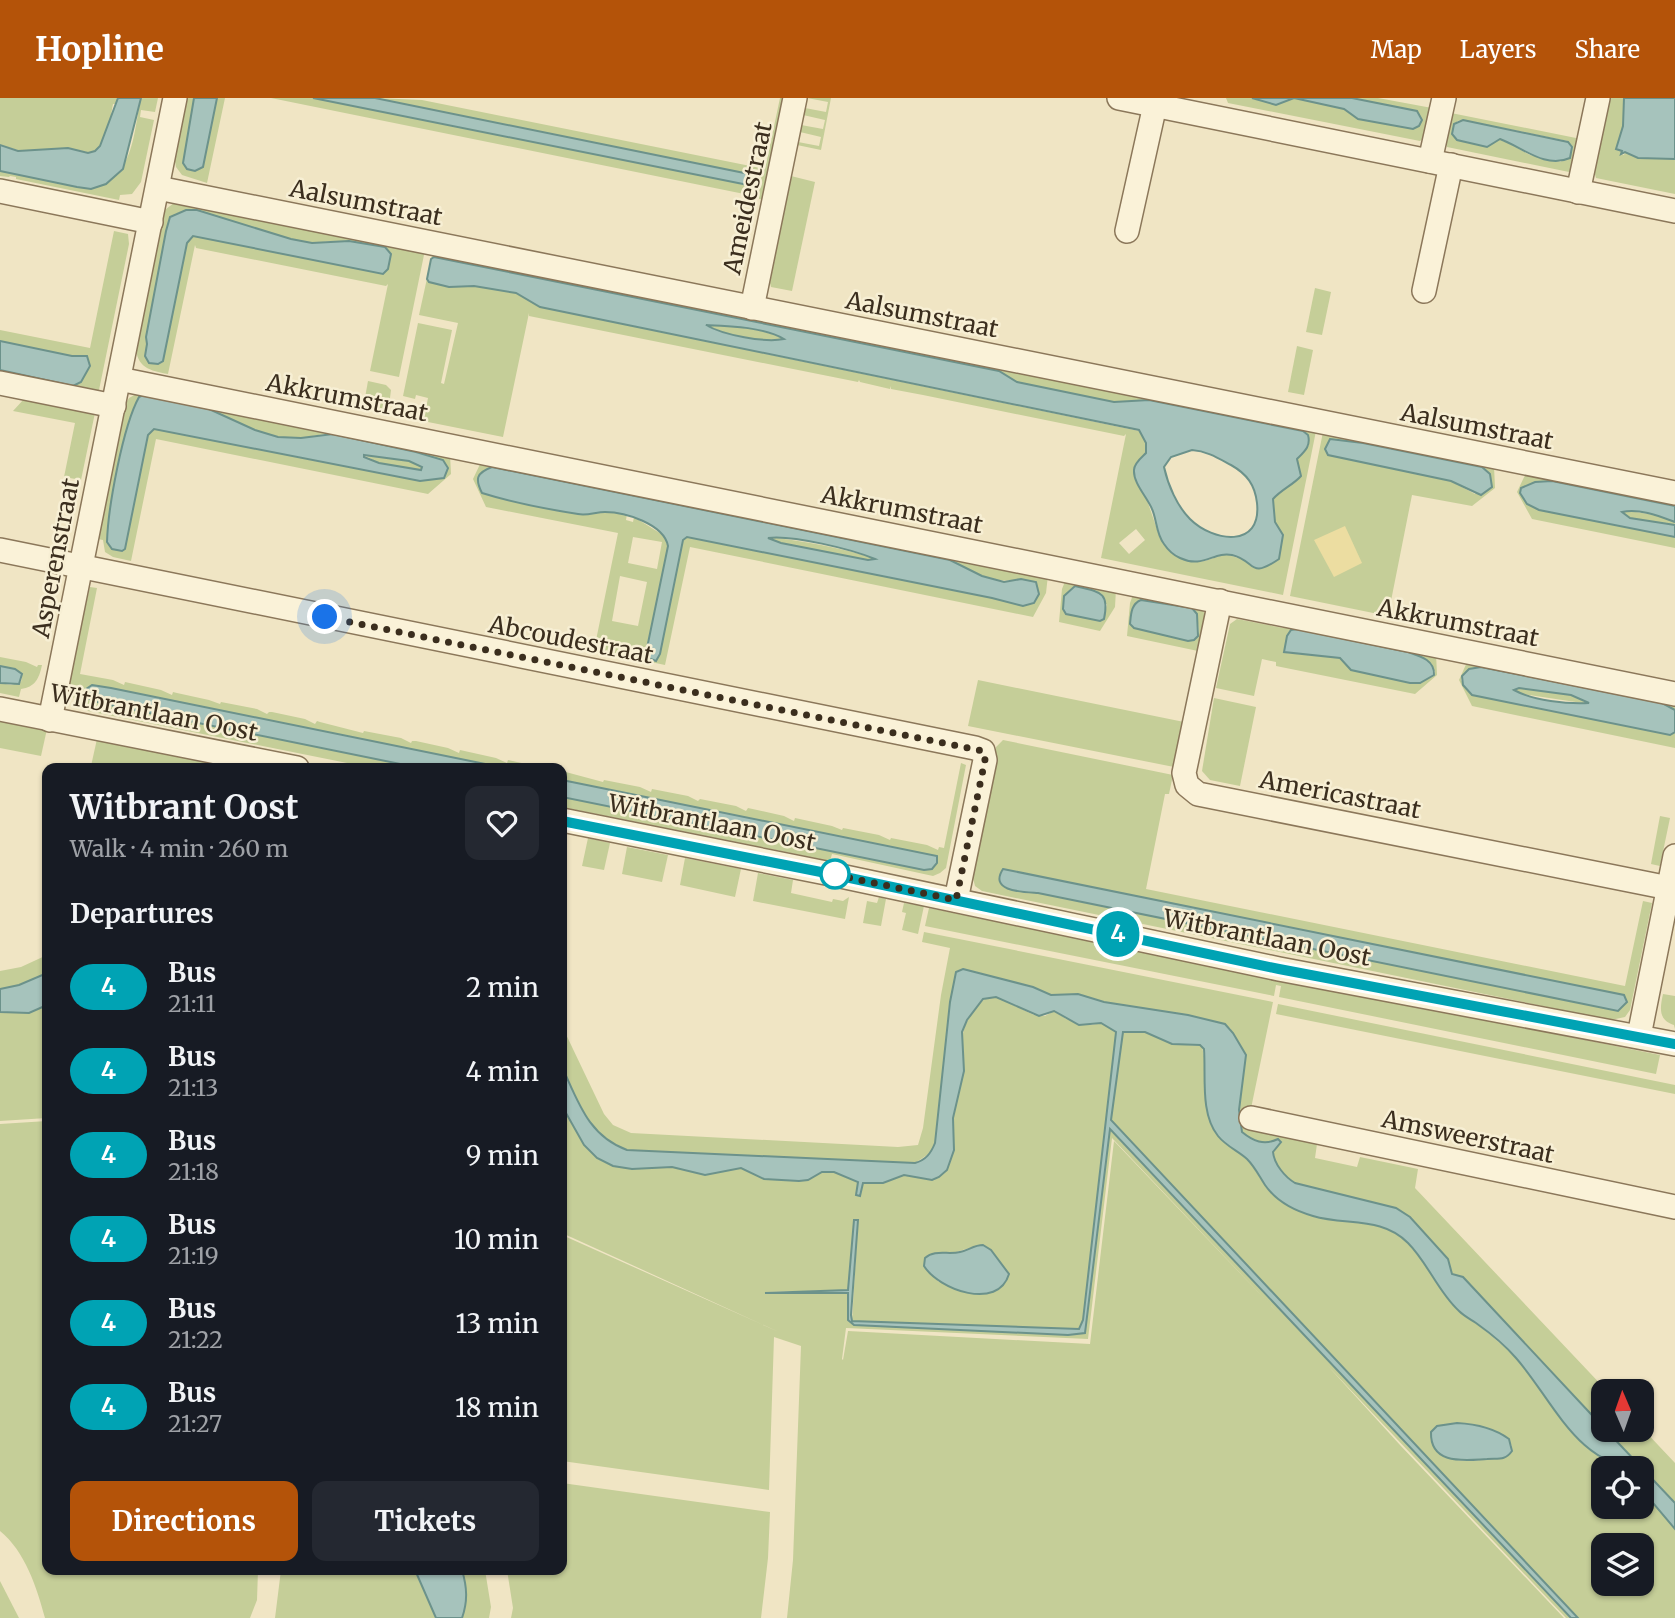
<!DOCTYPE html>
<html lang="en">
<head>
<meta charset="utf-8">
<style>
  body { margin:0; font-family:Merriweather,serif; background:#242831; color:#f1f3f6; height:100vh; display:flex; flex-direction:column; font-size:26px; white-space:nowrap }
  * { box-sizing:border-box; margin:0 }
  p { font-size:23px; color:#9ea1a6 }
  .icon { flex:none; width:38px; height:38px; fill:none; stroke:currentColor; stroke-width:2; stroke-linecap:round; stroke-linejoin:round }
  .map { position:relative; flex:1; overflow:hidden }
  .details { position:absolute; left:42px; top:665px; width:525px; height:812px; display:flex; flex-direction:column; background:#171b24; border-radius:14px; box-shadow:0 2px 5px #0004 }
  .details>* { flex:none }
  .badge { padding:0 14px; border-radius:23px; font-size:24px; line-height:46px }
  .needle { width:46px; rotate:358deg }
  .tools { position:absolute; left:1591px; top:1281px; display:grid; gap:14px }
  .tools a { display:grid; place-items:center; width:63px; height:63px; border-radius:14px; background:#171b24; box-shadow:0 2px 5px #0004; font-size:35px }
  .you { position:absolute; width:35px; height:35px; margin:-18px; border:5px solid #fff; border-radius:50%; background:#1a73e8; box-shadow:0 0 0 10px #1a73e833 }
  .map>.badge { position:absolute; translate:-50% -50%; box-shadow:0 0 0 4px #fff }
  h2 { padding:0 28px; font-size:26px; line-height:63px }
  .round { display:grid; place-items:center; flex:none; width:74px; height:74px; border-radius:14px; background:#242831 }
  .headline { display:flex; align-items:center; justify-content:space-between; height:119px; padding:0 28px }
  h1 { font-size:33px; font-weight:700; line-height:52px }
  .cta { display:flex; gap:14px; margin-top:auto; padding:14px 28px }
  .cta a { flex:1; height:80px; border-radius:14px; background:#b45309; color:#fff; font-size:28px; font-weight:700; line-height:80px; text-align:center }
  .cta a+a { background:#242831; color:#f1f3f6 }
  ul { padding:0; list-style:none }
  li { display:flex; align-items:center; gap:21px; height:84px; padding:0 28px }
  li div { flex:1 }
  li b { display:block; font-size:26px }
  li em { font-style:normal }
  li .badge { min-width:77px; font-weight:700; text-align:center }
  header { display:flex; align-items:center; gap:42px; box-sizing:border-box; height:98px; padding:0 35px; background:#b45309; color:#fff }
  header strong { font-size:33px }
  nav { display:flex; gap:38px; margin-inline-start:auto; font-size:24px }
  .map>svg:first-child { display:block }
  .green { fill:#c5ce98; fill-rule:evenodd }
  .sand { fill:#ecdda1 }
  .water { fill:#a6c3bc; stroke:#6c928b; stroke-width:2; fill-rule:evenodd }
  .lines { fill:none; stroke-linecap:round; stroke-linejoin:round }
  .minor-casing { stroke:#8b775a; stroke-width:26 }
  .minor { stroke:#faf2d8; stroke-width:23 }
  .line-casing { stroke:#fff; stroke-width:16 }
  .line { stroke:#00a3b4; stroke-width:10 }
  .walk { stroke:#3b2e1e; stroke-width:7; stroke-dasharray:0 12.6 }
  .stop-dot { fill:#fff; stroke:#00a3b4; stroke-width:3.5 }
  .labels { text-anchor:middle; stroke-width:5; stroke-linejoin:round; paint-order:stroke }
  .street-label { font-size:24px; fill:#3b2e1e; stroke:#f7efd4 }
</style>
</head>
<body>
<header>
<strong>Hopline</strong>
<nav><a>Map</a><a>Layers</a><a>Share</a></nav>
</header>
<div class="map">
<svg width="1675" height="1520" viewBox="0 0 1675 1520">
  <rect width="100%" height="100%" fill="#f0e5c4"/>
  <g class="green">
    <path d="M0,0H118L116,6H113C110,21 108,47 91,55L73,51L21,53L0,47Z"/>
    <path d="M141,0H158L155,14L141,12L140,19L154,22L141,84L132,96L120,97L119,102L16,81V79L10,78L9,79L0,78V73L91,91C134,80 133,37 141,0Z"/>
    <polygon points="187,0 194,0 183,65 203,69 217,0 225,0 207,85 182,77 176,69 174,58"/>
    <polygon points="271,0 313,0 748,87 758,88 754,77 375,0 422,2 765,71 780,0 786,0 765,102 759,101 759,99"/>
    <polygon points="807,0 831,0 821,52 797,47 798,44 819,48 821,39 800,34 801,27 823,31 825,22 803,17 805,10 826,14 828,4"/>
    <polygon points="1226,0 1252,0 1276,7 1294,0 1344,11 1358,21 1413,31 1417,13 1352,0 1378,0 1432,10 1424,40 1420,43 1228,5"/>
    <polygon points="1607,0 1624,0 1621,56 1624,57 1625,54 1633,58 1675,61 1675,96 1596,80 1593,69"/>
    <path d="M1451,15L1581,41L1573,70L1569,74L1447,49L1445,44ZM1463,22L1568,43L1561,64L1530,57L1500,41L1487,49L1457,42V23Z"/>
    <polygon points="791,78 815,84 792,193 771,189 770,185"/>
    <path d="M174,105L425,152L399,279L370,273L388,186L386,188L196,150L195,147L168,276C150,273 136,269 136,248L162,120L166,111ZM186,112H197L291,141L312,145L333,143L383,176L193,138L187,145L158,266L149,265L145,258L147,246L146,240L166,133L175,116Z"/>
    <polygon points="114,133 128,136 129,146 98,297 0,277 0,232 90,250"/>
    <path d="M433,153L1316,333L1283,497L1101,460L1126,336L1124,338L923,297L891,291V288L890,291L860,284L859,282L858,284L529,218V215L503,339L398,318C405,304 414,314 425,315L428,300L416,297L415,301L403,298L418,225L452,232L441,285L444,286L458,225L419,217ZM434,159L999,273L1016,284L1114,304L1149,302L1303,333L1309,347L1297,361L1299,373L1296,383C1266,399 1252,430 1241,461L1226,456L1205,463L1191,464L1171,455L1159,437L1135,367L1146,355V345L1139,333L540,209C532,205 524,198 515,195C498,188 476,188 458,189ZM1136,431L1145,442L1129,456L1119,445Z"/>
    <polygon points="1315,190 1331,194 1322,237 1306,234"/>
    <path d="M704,226C730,229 762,229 785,242C760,244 727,238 704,226Z"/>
    <polygon points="1297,248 1313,252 1304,297 1288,294"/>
    <polygon points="368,283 386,287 391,292 388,316 363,311"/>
    <path d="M138,295L450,356L451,376L428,396L156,341L131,463L113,459L105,454L103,442L98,441L124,309L129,300ZM142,297L209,311L255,332L278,339L301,340L324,336L448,370L444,380L419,383L154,331L148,337L107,441C110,416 125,309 142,297Z"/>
    <polygon points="24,301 96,310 81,382 64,379 75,325 13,313"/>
    <path d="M1323,334L1494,368L1495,390L1472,408L1412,397L1388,518L1290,498ZM1330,341L1446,361L1482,369L1490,376L1475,396L1451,383L1328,357Z"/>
    <polygon points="364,357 409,363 422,368 421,372 379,365"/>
    <path d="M482,362L1048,477L1046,495L1033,519L690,449L665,567L594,552L618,435L486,409L473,381ZM492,369L950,462C976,475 991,487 1021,481L1039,492L1036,503L1023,508L992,500L687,439L683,442L647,550L668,448L663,437L634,419L633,424L626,422L627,416L608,414L583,417L483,395ZM633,439L662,444L657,471L628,465ZM620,478L647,484L638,528L612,523Z"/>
    <polygon points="1526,375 1675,405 1675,408 1552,383 1539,412 1675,439 1675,450 1532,421 1517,394"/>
    <polygon points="1629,413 1661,418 1675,424 1675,427 1630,420 1621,414"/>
    <path d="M765,439C803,442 840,450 877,461L868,462L781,445Z"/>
    <path d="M1066,481L1116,491L1115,509L1100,533L1059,524L1062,491ZM1107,506L1104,521L1063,511Z"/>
    <polygon points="90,489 97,490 80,576 113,582 124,587 125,584 161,592 172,597 173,594 177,595 209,602 220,606 221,604 257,611 267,616 269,614 272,614 305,621 315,626 317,623 320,624 363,635 364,633 401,640 411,645 412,643 416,643 448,650 459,655 460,652 496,660 507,665 508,662 544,670 505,670 93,587 87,591 85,599 100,605 420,670 372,670 88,613 75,603 68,585"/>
    <path d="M1134,494L1202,510L1205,517L1198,553L1127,538L1130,505ZM1192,510L1197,516L1199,534L1191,543L1134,530L1130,526L1132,511Z"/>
    <path d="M1237,521L1283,530L1285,525L1436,555L1437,577L1415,596L1276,568V564L1262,561L1254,598L1216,590L1230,526ZM1287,538L1435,573L1434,577L1420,585L1340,560L1286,555L1284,553Z"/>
    <path d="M0,559L26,564L37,569L38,567H42C39,581 35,589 21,591L19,599L0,595V585L11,587L21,584L22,579L15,571L0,568Z"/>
    <polygon points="1468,562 1675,604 1675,612 1672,610 1462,578 1461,582 1472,597 1670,637 1675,634 1675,650 1472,608 1459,582"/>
    <polygon points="978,582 1184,624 1174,669 968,628"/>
    <polygon points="1519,590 1571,597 1589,606 1522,596 1513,591"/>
    <polygon points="1214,600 1256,609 1240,688 1210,682 1202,673"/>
    <polygon points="0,621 47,631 41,658 0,650"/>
    <polygon points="97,641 216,665 215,670 102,670 91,668"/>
    <path d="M1003,642L1173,677L1169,696H1165L1146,791L1625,888L1643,803L1652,805L1630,912L1625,919L1611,922L982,793L975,788L972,776L996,655V649ZM1003,771L1624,897L1618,913L1038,795L1005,790Z"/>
    <polygon points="961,665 966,667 946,770 940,775 933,778 832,756 830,763 562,709 562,699 928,772 937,765 937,758 562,682 562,673 603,684 604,682 640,689 651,694 652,691 688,698 698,703 700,701 736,708 746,713 748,710 784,718 794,723 795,720 832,728 842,732 843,730 879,737 890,742 891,740 927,747 938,752 939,749 944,750"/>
    <polygon points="1660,718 1670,720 1660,768 1651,766"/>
    <polygon points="588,740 610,745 604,772 582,768"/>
    <polygon points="627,749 668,757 662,784 622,776"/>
    <polygon points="685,760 741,771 735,799 680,787"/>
    <polygon points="758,775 793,782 791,795 832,804 833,801 843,803 849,799 845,821 753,803"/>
    <polygon points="879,799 886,801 881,828 863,825 867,803 877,805"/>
    <polygon points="904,805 924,808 918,836 902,832 906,815 902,814"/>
    <polygon points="929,810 1660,957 1656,976 1279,899 1281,888 1276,887 1274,898 925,828"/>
    <path d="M924,834L1273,904L1248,1025L1293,1040L1317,1046L1315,1060L1357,1069L1360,1059L1418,1071L1415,1090L1607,1293H1603V1329L1463,1179L1452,1176L1410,1119L1295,1085C1288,1081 1275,1068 1273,1058C1273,1052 1277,1047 1278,1041C1264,1048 1253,1043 1242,1034L1239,1012L1246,957L1230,930L1188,917L1104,904L1084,898L1051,897L1033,889L950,904L935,1045L930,1055L915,1065L627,1052L602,1039L584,1016L562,969V928L604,1016L613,1027L631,1035L898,1049L918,1047L923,1030L941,897L950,850L922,844Z"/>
    <polygon points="47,857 47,875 19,887 0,891 0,873 21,869"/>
    <path d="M1663,896L1675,898V931L1674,927C1658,922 1660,910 1663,896Z"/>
    <path d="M996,899L1034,917L1045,918L1054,913L1066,921L1092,927L1101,925L1117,933L1083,1222L1079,1231L852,1223L858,1122L854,1123L848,1192L766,1194L848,1195V1222L854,1227L1068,1237L1085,1235L1109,1031L1571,1520H1566L1327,1267L1400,1347L1564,1520H787L793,1462L801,1248L774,1239L769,1392L562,1363V1137L779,1234L562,1135V1008L584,1047L597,1060L613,1068L632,1071L672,1069L705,1077L741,1070L764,1081L799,1083L808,1081L822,1074H834L858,1084L856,1097L863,1085H883L904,1077L939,1079C961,1057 949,1043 954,1018C956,1003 961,989 963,975C967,946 954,941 974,912C980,903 985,899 996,899ZM1112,1040L1277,1214L1114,1043L1090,1246L848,1233L843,1262L842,1261L846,1230L1088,1241ZM979,1147L991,1152L1009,1176L939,1184L926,1171L953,1155Z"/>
    <polygon points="1278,906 1675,987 1675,996 1276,916"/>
    <polygon points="47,907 47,1020 0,1023 0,914 29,915"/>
    <path d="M1130,933L1145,934L1172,946L1202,948L1220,1041L1249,1063L1268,1092L1286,1107L1325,1121L1380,1127L1404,1140L1416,1154L1457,1212L1475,1224L1515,1258L1537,1284L1564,1325L1599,1359L1622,1370H1603V1409H1642V1392L1675,1431V1520H1578L1131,1046L1111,1022L1123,934ZM1488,1330L1509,1341L1512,1349L1509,1356C1483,1362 1451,1372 1433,1346ZM1603,1447H1642V1486H1603Z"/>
    <path d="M47,1023V1472H258L257,1502L250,1520H45C37,1490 25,1453 0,1433V1026Z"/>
    <polygon points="1642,1330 1675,1365 1675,1405 1606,1332 1642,1332"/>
    <polygon points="562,1385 770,1414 768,1460 761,1520 511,1520 513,1510 507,1472 562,1472"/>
    <polygon points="281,1472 415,1472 436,1520 275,1520"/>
    <path d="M462,1472H485L491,1509L489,1520H462C468,1503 467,1489 462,1472Z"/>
    <polygon points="0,1483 19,1520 0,1520"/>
  </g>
  <polygon class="sand" points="1345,428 1362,465 1334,479 1314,442"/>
  <g class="water">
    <polygon points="118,0 141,0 123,71 106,86 91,91 77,89 0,73 0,47 18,53 68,50 88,55 95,53 100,48"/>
    <polygon points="194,0 217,0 203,69 195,73 187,71 183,65"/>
    <polygon points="313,0 375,0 754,77 759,81 758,88 748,87"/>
    <polygon points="1252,0 1352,0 1417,13 1422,22 1419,28 1413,31 1358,21 1344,11 1294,0 1276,7"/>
    <polygon points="1624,0 1675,0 1675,61 1638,60 1625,54 1621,56 1622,53 1616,51 1623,28"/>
    <path d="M1463,22L1568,44L1572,49L1570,60C1545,71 1522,49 1500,41L1487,49L1457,42L1452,36L1454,26Z"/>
    <polygon points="186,112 197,112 291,141 312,145 349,143 385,149 391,156 388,171 383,176 193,138 187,145 163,263 158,266 149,265 145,258 147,246 146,239 166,133 170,119"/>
    <path d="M434,159L999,273L1017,284L1114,304L1149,302L1303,333L1308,337C1311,348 1305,353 1297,361L1301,378C1293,387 1282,391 1273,401L1275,424L1283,437L1279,461C1248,482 1257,463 1232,457C1214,453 1203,471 1180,460C1173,457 1168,452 1164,446C1156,436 1157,422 1152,411C1147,399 1133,385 1134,372C1134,365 1142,359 1146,355V345L1139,332L540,209L516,195L474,188L449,189L429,184L427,181L431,161ZM706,227C729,228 764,229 784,241C765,245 723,237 706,227ZM1192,352C1207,353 1218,360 1231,367C1247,376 1255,387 1257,405C1262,451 1213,444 1190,421C1177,408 1168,387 1164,369L1171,359Z"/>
    <polygon points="0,243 72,258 87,258 90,268 81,284 73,288 0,272"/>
    <path d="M143,297L209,311L255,332L278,339L301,340L333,336L416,354L443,362L448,370L444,380L420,383L154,331L148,337L125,451L122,453L112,451L107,444C108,409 123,328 139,299ZM364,357L409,363L422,369L421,372L379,365L364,359Z"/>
    <polygon points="1330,341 1363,345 1482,369 1490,376 1492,389 1481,397 1451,383 1328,357 1325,351"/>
    <path d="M492,369L950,462L982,478L1004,484L1021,481L1036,484L1039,496L1034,505L1023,508L992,500L687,439L683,442L660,556L656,563L648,560L647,550L668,448C664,426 625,414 605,414C596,414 587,418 578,416C546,411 514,405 482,395C475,381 476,375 492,369ZM768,440C793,437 851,451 875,461L868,462L781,445Z"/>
    <path d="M1552,383L1675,408V424C1659,418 1639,410 1622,414L1630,420L1675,427V439L1539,412L1527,406L1520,395L1521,390L1535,384Z"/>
    <path d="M1075,488C1099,494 1110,493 1104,521L1100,523L1066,516L1063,511L1064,498Z"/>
    <path d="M1141,502L1192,510L1197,516L1198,538L1194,542L1188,543L1134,530L1130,526C1131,516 1131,506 1141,502Z"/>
    <path d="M1297,531L1408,554C1420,558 1435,562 1434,577L1420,585H1410L1351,572L1340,560L1284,554L1287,538L1291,532Z"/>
    <polygon points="0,568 15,571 22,576 19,586 0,585"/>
    <path d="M1481,569L1662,605L1675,612V634L1670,637L1472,597L1463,587L1462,578L1469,571ZM1519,590L1571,597L1589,605C1567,606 1534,603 1514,592Z"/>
    <polygon points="92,587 111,590 505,670 420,670 100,605 85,599 86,591"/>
    <polygon points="562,682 937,758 937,765 932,771 924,772 562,699"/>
    <path d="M1003,771L1624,897L1627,904L1618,913L1038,795C1024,794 988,794 1003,771Z"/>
    <path d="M963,871L1033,889L1051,897L1078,896L1104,904L1188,917L1225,926L1233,935L1246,957L1239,1012L1242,1034C1253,1043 1264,1048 1278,1041L1281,1044L1273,1054C1274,1066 1285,1079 1295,1085L1396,1110L1410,1119L1448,1161L1452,1176L1463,1179L1603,1329V1332H1606L1675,1405V1431L1642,1392V1370C1578,1370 1553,1302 1516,1260C1505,1247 1490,1235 1476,1225C1470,1221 1464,1218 1459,1213C1438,1194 1428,1165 1408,1145C1382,1118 1346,1128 1313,1118C1295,1113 1276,1103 1265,1087C1259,1078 1255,1069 1247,1061C1238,1053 1226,1048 1218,1038C1200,1016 1206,978 1204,951L1200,947L1172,946L1145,934H1123L1111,1022L1578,1520H1571L1110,1031L1085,1235L1068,1237L854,1227L848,1222V1195H765L848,1192L854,1122H858L851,1217L852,1223L1079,1231L1083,1222L1116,934L1101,925L1079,927L1054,913L1039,918L996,899L983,901L967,922L962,934L964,973L953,1020L954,1052L947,1072L939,1079L932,1082L904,1077L883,1085H863L860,1098L856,1097L858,1084L834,1074H822L808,1082L799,1083L764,1081L741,1070L705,1077L672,1069L632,1071L613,1068L597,1060L584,1047L562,1008V969C578,1003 588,1038 627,1052L915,1065C926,1062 931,1055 935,1045L950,904L956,874Z"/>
    <polygon points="47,875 47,907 29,915 0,914 0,891 19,887"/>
    <path d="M983,1147L991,1152L1009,1176C998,1213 939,1192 924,1168L925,1160C935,1151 948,1157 960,1154C969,1152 974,1147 983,1147Z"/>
    <path d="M1457,1325C1476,1326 1494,1330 1509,1341L1512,1353C1505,1363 1498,1360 1487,1361C1466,1362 1430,1368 1431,1334L1437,1328Z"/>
    <path d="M415,1472H462C467,1489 468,1503 462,1520H436Z"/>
  </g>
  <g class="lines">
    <defs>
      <g id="minor">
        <polyline points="1119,0 1675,113"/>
        <polyline points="1430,63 1444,0"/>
        <polyline points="158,90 1675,395"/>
        <polyline points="0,93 151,124"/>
        <polyline points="1578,94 1598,0"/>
        <polyline points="1127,133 1155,7"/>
        <polyline points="1424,193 1451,67"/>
        <polyline points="752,210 795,0"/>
        <polyline points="119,281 1675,596"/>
        <polyline points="0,285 114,308"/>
        <polyline points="0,452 975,650 983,653 985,662 956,802"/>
        <polyline points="1220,503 1184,675 1187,687 1198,696 1669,790"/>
        <polyline points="0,611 297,670"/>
        <polyline points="50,622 175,0"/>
        <polyline points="562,722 831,776 1279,871 1675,946"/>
        <polyline points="1639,938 1675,758"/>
        <polyline points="1251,1020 1675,1109"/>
      </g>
    </defs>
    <use href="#minor" class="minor-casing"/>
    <use href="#minor" class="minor"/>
  </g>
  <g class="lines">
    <defs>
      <polyline id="line" points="562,723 831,776 1279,871 1675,946"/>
    </defs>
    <use href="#line" class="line-casing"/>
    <use href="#line" class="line"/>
    <polyline class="walk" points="325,519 983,653 985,662 956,802 831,776 835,776"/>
  </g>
  <circle class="stop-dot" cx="835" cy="776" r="14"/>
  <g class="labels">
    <g class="street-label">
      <text transform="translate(748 100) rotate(-78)" y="8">Ameidestraat</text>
      <text transform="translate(366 105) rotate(11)" y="8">Aalsumstraat</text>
      <text transform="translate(922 217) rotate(11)" y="8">Aalsumstraat</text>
      <text transform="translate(347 300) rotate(11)" y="8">Akkrumstraat</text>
      <text transform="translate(1477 329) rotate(11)" y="8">Aalsumstraat</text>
      <text transform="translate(902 412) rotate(11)" y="8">Akkrumstraat</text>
      <text transform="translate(56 460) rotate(-79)" y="8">Asperenstraat</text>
      <text transform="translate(1458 525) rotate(11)" y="8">Akkrumstraat</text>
      <text transform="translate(571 542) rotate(11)" y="8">Abcoudestraat</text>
      <text transform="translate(154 615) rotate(11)" y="8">Witbrantlaan Oost</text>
      <text transform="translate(1340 697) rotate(11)" y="8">Americastraat</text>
      <text transform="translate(712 725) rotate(11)" y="8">Witbrantlaan Oost</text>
      <text transform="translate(1267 840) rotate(11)" y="8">Witbrantlaan Oost</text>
      <text transform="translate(1468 1039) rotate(12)" y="8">Amsweerstraat</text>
    </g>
  </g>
</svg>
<div class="tools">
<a><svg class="needle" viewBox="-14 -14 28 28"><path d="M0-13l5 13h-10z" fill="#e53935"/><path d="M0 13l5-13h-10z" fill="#9ea1a6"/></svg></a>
<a><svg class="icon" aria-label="locate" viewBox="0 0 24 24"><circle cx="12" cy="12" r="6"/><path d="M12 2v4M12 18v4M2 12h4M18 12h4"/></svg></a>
<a><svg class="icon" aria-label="layers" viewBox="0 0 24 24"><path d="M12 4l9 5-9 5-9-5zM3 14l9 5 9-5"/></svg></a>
</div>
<div class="you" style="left:325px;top:519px"></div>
<b class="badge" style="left:1118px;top:836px;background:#00a3b4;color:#fff">4</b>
<section class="details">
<div class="headline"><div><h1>Witbrant Oost</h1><p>Walk · 4 min · 260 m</p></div><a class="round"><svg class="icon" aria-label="heart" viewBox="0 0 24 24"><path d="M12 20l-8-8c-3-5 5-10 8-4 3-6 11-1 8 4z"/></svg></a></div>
<h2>Departures</h2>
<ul>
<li><span class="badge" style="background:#00a3b4;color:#fff">4</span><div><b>Bus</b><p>21:11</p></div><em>2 min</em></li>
<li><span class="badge" style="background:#00a3b4;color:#fff">4</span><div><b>Bus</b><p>21:13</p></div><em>4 min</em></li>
<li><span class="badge" style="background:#00a3b4;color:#fff">4</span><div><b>Bus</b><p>21:18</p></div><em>9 min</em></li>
<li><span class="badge" style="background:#00a3b4;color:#fff">4</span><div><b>Bus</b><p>21:19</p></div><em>10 min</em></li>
<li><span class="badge" style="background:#00a3b4;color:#fff">4</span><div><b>Bus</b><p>21:22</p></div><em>13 min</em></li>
<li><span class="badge" style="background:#00a3b4;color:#fff">4</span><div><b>Bus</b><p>21:27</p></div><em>18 min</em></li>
</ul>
<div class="cta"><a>Directions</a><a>Tickets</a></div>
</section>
</div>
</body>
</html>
